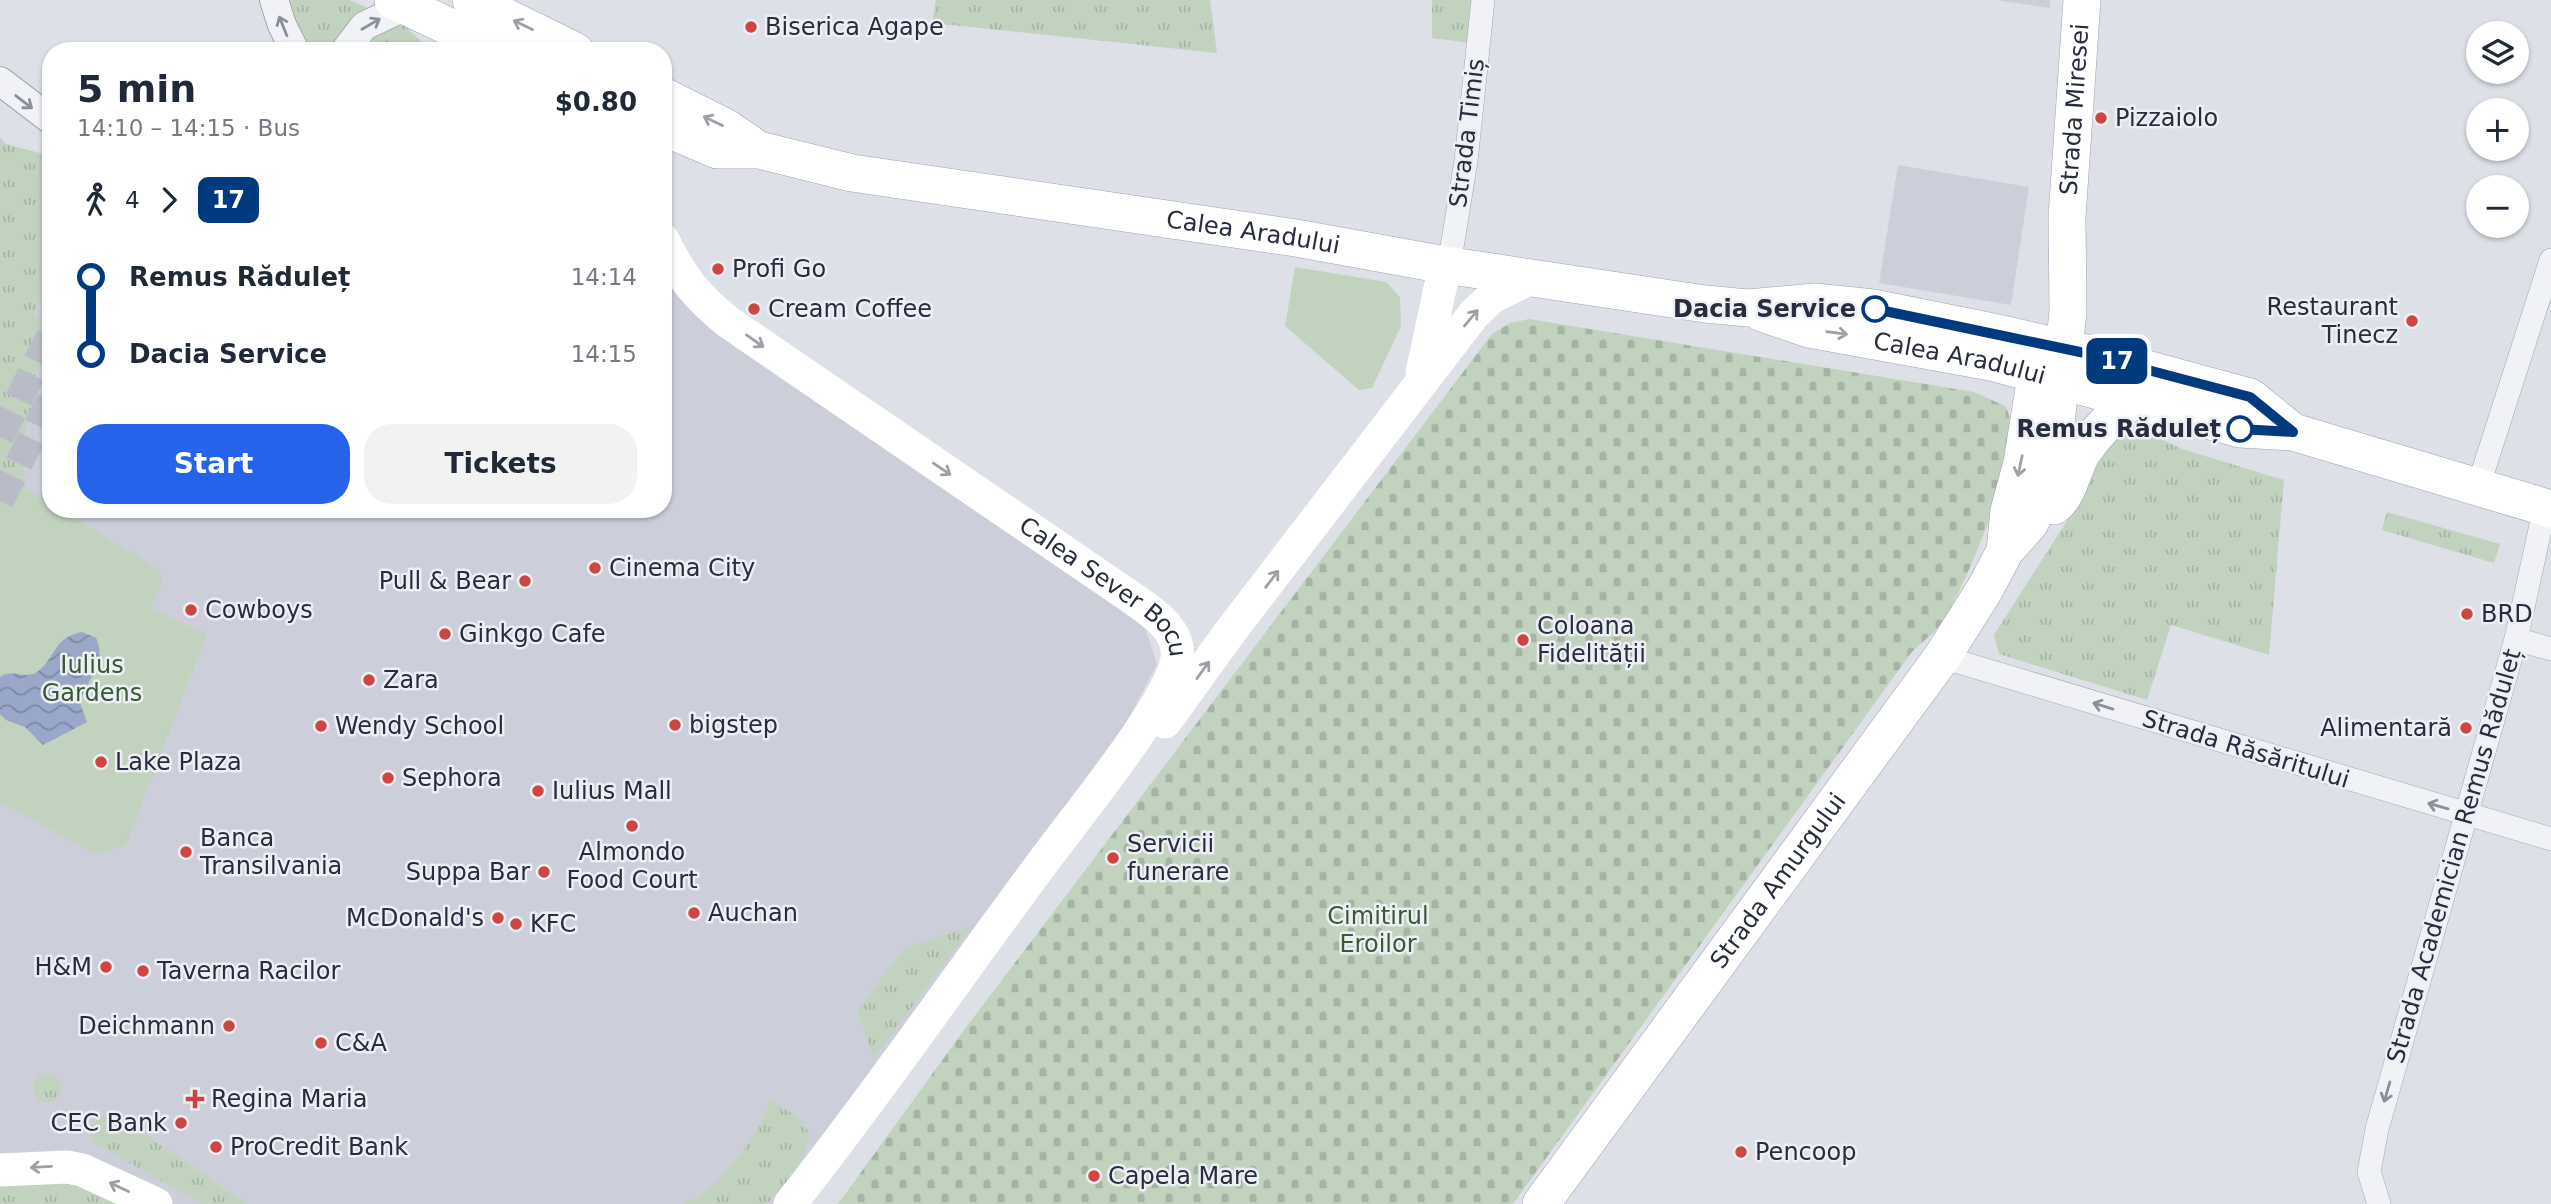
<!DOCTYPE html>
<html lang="en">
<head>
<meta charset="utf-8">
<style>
  body { margin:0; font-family:"DejaVu Sans",sans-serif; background:#f2f2f3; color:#1f2937; height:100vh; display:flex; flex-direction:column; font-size:26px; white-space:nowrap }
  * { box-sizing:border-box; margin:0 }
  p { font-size:23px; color:#747a83 }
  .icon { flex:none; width:38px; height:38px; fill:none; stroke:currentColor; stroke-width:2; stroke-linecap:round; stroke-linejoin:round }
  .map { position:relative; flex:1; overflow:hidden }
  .drawer { position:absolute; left:42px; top:42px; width:630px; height:476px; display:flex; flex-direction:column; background:#fff; border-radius:28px; box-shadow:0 2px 5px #0004 }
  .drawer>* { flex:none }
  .badge { padding:0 14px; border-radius:10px; font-size:24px; line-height:46px }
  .buttons { position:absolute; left:2466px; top:21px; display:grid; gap:14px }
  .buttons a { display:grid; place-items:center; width:63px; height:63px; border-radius:50%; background:#fff; box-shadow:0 2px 5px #0004; font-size:35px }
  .map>.badge { position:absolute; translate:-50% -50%; box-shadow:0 0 0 4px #fff }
  .legs { display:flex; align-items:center; gap:10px; height:77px; padding:0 35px; font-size:23px }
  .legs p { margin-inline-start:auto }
  .headline { display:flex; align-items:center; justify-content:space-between; height:119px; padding:0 35px }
  h1 { font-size:38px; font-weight:700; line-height:52px }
  .button { display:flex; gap:14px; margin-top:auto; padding:14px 35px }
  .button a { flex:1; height:80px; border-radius:28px; background:#2563eb; color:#fff; font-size:28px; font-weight:700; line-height:80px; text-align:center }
  .button a+a { background:#f2f2f3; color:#1f2937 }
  ul { padding:0 35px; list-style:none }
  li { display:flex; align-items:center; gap:24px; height:77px; font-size:26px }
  li i { display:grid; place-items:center; width:10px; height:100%; margin:0 9px; background:currentColor }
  li i::after { content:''; width:18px; height:18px; margin:-9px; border:5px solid; border-radius:50%; background:#fff }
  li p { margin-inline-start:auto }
  li:first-child i { background:linear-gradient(#0000 50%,currentColor 0) }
  li:last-child i { background:linear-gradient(currentColor 50%,#0000 0) }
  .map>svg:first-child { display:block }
  .built { fill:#cccfda }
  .grass { fill:url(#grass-tufts) }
  .cemetery { fill:url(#cemetery-stones) }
  .park { fill:#c1d2bf }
  .water { fill:url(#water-waves) }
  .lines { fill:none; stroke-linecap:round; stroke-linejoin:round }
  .tertiary-tunnel { stroke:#b9bcc6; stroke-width:28; stroke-dasharray:28 14; stroke-linecap:butt }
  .minor-casing { stroke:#a3a6b2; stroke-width:24 }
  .tertiary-casing { stroke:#a3a6b2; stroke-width:30 }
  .primary-casing { stroke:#9da2b3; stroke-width:38 }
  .minor { stroke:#f1f2f6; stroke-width:23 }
  .tertiary { stroke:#f1f2f6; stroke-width:28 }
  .secondary { stroke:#fff; stroke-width:33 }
  .primary { stroke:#fff; stroke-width:37 }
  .oneway { stroke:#8c8f9a }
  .oneway2 { stroke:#9ea0a8 }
  .line-1-casing { stroke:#fff; stroke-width:16 }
  .line-1 { stroke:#003b80; stroke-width:10 }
  .poi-dot { fill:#ce4542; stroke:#edeff5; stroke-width:2.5 }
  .stop-1-dot { fill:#fff; stroke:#003b80; stroke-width:3.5 }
  .labels { text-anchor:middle; stroke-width:5; stroke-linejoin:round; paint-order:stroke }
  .poi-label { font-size:24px; fill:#272c3e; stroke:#edeff5; text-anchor:start }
  .street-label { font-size:24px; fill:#272c3e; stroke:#edeff5 }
  .stop-label { font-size:24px; font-weight:bold; fill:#272c3e; stroke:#edeff5; text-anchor:end }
  .park-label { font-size:24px; fill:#355a34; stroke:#edeff5 }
</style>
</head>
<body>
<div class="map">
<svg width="2551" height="1204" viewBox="0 0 2551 1204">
  <defs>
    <pattern id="grass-tufts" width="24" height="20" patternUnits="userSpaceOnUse" patternTransform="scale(1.75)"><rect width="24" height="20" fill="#c1d2bf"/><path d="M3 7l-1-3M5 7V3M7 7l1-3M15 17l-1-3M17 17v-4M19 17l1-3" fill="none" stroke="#a6b4a5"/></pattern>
    <pattern id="cemetery-stones" width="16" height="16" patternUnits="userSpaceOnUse" patternTransform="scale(1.75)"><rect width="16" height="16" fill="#c1d2bf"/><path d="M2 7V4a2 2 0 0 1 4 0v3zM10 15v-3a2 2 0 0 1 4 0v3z" fill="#a6b4a5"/></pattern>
    <pattern id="water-waves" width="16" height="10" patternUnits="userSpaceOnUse" patternTransform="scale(1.75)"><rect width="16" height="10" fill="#99a7c8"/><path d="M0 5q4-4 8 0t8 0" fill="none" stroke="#7d88a4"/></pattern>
  </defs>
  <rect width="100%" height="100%" fill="#dee0e8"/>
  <g class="built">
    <polygon points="1995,0 2050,0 2050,8"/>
    <polygon points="1898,165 2029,187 2011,305 1879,283"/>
    <polygon points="663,262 1142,618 1157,664 1127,722 793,1204 0,1204 0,384 51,277 51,509 663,509"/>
  </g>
  <g class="grass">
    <path d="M288,0H349L370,9L332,51H311C304,32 289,20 288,0Z"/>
    <polygon points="936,0 1210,0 1217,53 932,23"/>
    <polygon points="1432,0 1471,0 1471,43 1432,38"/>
    <polygon points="383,25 405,26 424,44 424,51 361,51"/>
    <polygon points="0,138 6,144 51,156 51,274 34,315 51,324 51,350 36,372 34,392 38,404 25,430 24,488 0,482"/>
    <polygon points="2129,434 2156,437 2182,449 2284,480 2269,655 2171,625 2147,700 1999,654 1994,635 2070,516 2086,478 2109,443"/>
    <polygon points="2387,512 2500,544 2494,563 2382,530"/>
    <polygon points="972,926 874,1058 857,1011 904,949"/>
    <circle cx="47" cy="1088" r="14"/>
    <path d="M768,1099L798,1117L810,1134C804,1161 787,1186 766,1204H684C694,1200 704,1195 712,1187C728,1171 771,1120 768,1099Z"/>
    <polygon points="101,1116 122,1119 247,1204 202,1204 93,1142 88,1128"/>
    <polygon points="48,1173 131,1204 0,1204 0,1178"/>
  </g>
  <path class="cemetery" d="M1529,319L1974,392L2005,406C2029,441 1966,583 1945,618C1937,631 1922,642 1911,653L1513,1204H838L967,1026L1492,334L1510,323Z"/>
  <g class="park">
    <polygon points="1295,267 1386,282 1400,297 1401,326 1372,388 1359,390 1285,326"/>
    <polygon points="0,482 24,488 51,503 51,509 60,509 158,569 163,579 151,608 207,634 126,845 105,853 93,853 0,802"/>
  </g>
  <path class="water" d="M82,632L96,638C108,662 86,680 80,703L87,722L43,745L25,727L6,720L0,714V677C13,668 25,680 37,672C57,657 52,638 82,632Z"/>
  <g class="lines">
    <g class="tertiary-tunnel">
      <polyline points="0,437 51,334"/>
      <polyline points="0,501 51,399"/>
    </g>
    <defs>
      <g id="minor">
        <polyline points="1445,265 1452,247 1466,161 1483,0"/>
        <polyline points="2478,487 2551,260"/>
        <polyline points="2516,639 2551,649"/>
        <polyline points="1942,657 2551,839"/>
        <polyline points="2379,1204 2369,1172 2377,1129 2516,639 2545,507"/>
      </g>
      <g id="tertiary">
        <polyline points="274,0 282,25 295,51"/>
        <polyline points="345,51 364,26 406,6"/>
        <polyline points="0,81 51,120"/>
      </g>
      <g id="primary">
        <polyline points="393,0 500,51"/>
        <polyline points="471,0 575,51"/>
        <polyline points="663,96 725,127 750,144"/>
        <path id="s2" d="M663,127L717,150H759L852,173L1296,238L1445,265L1705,304L1748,308L1815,302L1873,308L1997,333L2095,355L2250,397L2293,432"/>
        <path id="s3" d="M1762,313L1809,329L1991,362L2240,429L2293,432L2551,509"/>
        <path d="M2054,506C2069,495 2072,470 2082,453C2096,432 2112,417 2131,400"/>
        <polyline points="2005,551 2009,511 2022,463 2040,352"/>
        <path id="s4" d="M1541,1204L1942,657L1985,589L2005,551L2030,523L2044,493L2052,460L2068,312L2067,217L2082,0"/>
      </g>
    </defs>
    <use href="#minor" class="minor-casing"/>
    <use href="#tertiary" class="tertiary-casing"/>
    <use href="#primary" class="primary-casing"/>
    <use href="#minor" class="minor"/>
    <use href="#tertiary" class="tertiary"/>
    <g class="secondary">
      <path id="s1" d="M663,240C681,277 696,296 728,322L1132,598C1152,612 1181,630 1177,659C1170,703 1076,817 1046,858C960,973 879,1092 790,1204"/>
      <polyline points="1422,373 1445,265"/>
      <polyline points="1165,722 1230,632 1474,314 1492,297 1533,277"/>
      <polyline points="0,1170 67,1167 82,1170 156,1204"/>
    </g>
    <use href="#primary" class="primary"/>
  </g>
  <defs><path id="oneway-shaft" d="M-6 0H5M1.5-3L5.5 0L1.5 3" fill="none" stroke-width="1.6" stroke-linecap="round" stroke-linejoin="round" transform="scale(1.75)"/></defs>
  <g class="oneway">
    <use href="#oneway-shaft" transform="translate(371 24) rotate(-30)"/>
    <use href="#oneway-shaft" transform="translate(283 26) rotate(-112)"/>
    <use href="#oneway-shaft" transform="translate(24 102) rotate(38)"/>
    <use href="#oneway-shaft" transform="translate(2103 706) rotate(-163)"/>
    <use href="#oneway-shaft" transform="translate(2438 806) rotate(-164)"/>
    <use href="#oneway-shaft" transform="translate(2387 1092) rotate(106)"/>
  </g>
  <g class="oneway2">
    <use href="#oneway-shaft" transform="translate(523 25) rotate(-154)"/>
    <use href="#oneway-shaft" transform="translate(713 121) rotate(-154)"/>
    <use href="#oneway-shaft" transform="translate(1471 318) rotate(-50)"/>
    <use href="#oneway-shaft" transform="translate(1837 333) rotate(8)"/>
    <use href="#oneway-shaft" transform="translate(755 341) rotate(35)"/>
    <use href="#oneway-shaft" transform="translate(2020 466) rotate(102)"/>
    <use href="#oneway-shaft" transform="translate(942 469) rotate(34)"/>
    <use href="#oneway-shaft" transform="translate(1272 579) rotate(-53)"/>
    <use href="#oneway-shaft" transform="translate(1203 670) rotate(-54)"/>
    <use href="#oneway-shaft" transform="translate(41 1167) rotate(177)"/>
    <use href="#oneway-shaft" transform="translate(119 1187) rotate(-155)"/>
  </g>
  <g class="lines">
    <defs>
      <polyline id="line-1" points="1875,309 2080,352 2250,397 2293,432 2240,429"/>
    </defs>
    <use href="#line-1" class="line-1-casing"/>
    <use href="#line-1" class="line-1"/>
  </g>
  <g class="poi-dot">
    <circle cx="751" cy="27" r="7"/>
    <circle cx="2101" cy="118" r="7"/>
    <circle cx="718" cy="269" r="7"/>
    <circle cx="754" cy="309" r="7"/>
    <circle cx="2412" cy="321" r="7"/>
    <circle cx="595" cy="568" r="7"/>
    <circle cx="525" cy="581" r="7"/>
    <circle cx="191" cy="610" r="7"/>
    <circle cx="2467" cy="614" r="7"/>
    <circle cx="445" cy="634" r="7"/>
    <circle cx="1523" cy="640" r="7"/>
    <circle cx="369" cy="680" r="7"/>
    <circle cx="675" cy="725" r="7"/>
    <circle cx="321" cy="726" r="7"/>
    <circle cx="2466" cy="728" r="7"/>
    <circle cx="101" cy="762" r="7"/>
    <circle cx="388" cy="778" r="7"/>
    <circle cx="538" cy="791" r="7"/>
    <circle cx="632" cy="826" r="7"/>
    <circle cx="186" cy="852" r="7"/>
    <circle cx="1113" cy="858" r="7"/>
    <circle cx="544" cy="872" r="7"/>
    <circle cx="694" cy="913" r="7"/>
    <circle cx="498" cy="918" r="7"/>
    <circle cx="516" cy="924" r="7"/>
    <circle cx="106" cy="967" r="7"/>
    <circle cx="143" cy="971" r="7"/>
    <circle cx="229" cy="1026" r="7"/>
    <circle cx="321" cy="1043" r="7"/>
    <path d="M191.5 1088.5h7v7h7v7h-7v7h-7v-7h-7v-7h7z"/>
    <circle cx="181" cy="1123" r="7"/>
    <circle cx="216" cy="1147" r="7"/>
    <circle cx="1741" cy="1152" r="7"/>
    <circle cx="1094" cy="1176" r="7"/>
  </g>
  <g class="stop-1-dot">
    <circle cx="1875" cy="309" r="12"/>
    <circle cx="2240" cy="429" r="12"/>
  </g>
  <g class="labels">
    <g class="poi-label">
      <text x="765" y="35">Biserica Agape</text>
      <text x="2115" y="126">Pizzaiolo</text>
      <text x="732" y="277">Profi Go</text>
      <text x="2398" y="315" text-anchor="end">Restaurant<tspan x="2398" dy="28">Tinecz</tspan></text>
      <text x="768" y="317">Cream Coffee</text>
      <text x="609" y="576">Cinema City</text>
      <text x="511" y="589" text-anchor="end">Pull &amp; Bear</text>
      <text x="205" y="618">Cowboys</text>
      <text x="2481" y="622">BRD</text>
      <text x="1537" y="634">Coloana<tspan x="1537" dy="28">Fidelității</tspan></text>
      <text x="459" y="642">Ginkgo Cafe</text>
      <text x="383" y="688">Zara</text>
      <text x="689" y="733">bigstep</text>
      <text x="335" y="734">Wendy School</text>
      <text x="2452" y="736" text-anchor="end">Alimentară</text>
      <text x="115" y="770">Lake Plaza</text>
      <text x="402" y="786">Sephora</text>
      <text x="552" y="799">Iulius Mall</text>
      <text x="200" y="846">Banca<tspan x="200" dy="28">Transilvania</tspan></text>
      <text x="1127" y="852">Servicii<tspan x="1127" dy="28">funerare</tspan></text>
      <text x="632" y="860" text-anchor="middle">Almondo<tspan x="632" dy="28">Food Court</tspan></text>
      <text x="530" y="880" text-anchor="end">Suppa Bar</text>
      <text x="708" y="921">Auchan</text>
      <text x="484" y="926" text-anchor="end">McDonald's</text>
      <text x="530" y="932">KFC</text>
      <text x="92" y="975" text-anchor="end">H&amp;M</text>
      <text x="157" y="979">Taverna Racilor</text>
      <text x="215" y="1034" text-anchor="end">Deichmann</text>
      <text x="335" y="1051">C&amp;A</text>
      <text x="211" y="1107">Regina Maria</text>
      <text x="167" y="1131" text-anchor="end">CEC Bank</text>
      <text x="230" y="1155">ProCredit Bank</text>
      <text x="1755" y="1160">Pencoop</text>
      <text x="1108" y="1184">Capela Mare</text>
    </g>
    <g class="street-label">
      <text dy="8" stroke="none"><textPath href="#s4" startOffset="1258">Strada Miresei</textPath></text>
      <text transform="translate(1467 133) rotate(-83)" y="8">Strada Timiș</text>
      <text dy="8" stroke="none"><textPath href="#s2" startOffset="602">Calea Aradului</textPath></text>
      <text dy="8" stroke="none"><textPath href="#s3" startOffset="203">Calea Aradului</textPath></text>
      <text dy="8" stroke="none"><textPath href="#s1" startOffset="567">Calea Sever Bocu</textPath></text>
      <text transform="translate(2246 749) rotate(17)" y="8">Strada Răsăritului</text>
      <text transform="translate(2454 856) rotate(-74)" y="8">Strada Academician Remus Răduleț</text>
      <text dy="8" stroke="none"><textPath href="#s4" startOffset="401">Strada Amurgului</textPath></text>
    </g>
    <g class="stop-label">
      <text x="1856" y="317">Dacia Service</text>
      <text x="2221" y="437">Remus Răduleț</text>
    </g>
    <g class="park-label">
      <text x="92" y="673">Iulius<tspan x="92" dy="28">Gardens</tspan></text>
      <text x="1378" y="924">Cimitirul<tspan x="1378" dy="28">Eroilor</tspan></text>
    </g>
  </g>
</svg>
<div class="buttons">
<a><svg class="icon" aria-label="layers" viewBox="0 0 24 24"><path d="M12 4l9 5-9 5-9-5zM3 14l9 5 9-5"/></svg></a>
<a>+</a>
<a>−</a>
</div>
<b class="badge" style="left:2117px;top:361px;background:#003b80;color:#fff">17</b>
<section class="drawer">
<div class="headline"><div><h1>5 min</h1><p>14:10 – 14:15 · Bus</p></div><b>$0.80</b></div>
<div class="legs"><svg class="icon" aria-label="walk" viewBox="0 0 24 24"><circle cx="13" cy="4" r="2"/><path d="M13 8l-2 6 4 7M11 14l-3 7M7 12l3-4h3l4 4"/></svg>4<svg class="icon" aria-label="forward" viewBox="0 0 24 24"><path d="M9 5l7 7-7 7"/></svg><b class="badge" style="background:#003b80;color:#fff">17</b></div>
<ul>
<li><i style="color:#003b80"></i><b>Remus Răduleț</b><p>14:14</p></li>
<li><i style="color:#003b80"></i><b>Dacia Service</b><p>14:15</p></li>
</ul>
<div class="button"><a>Start</a><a>Tickets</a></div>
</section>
</div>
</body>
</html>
